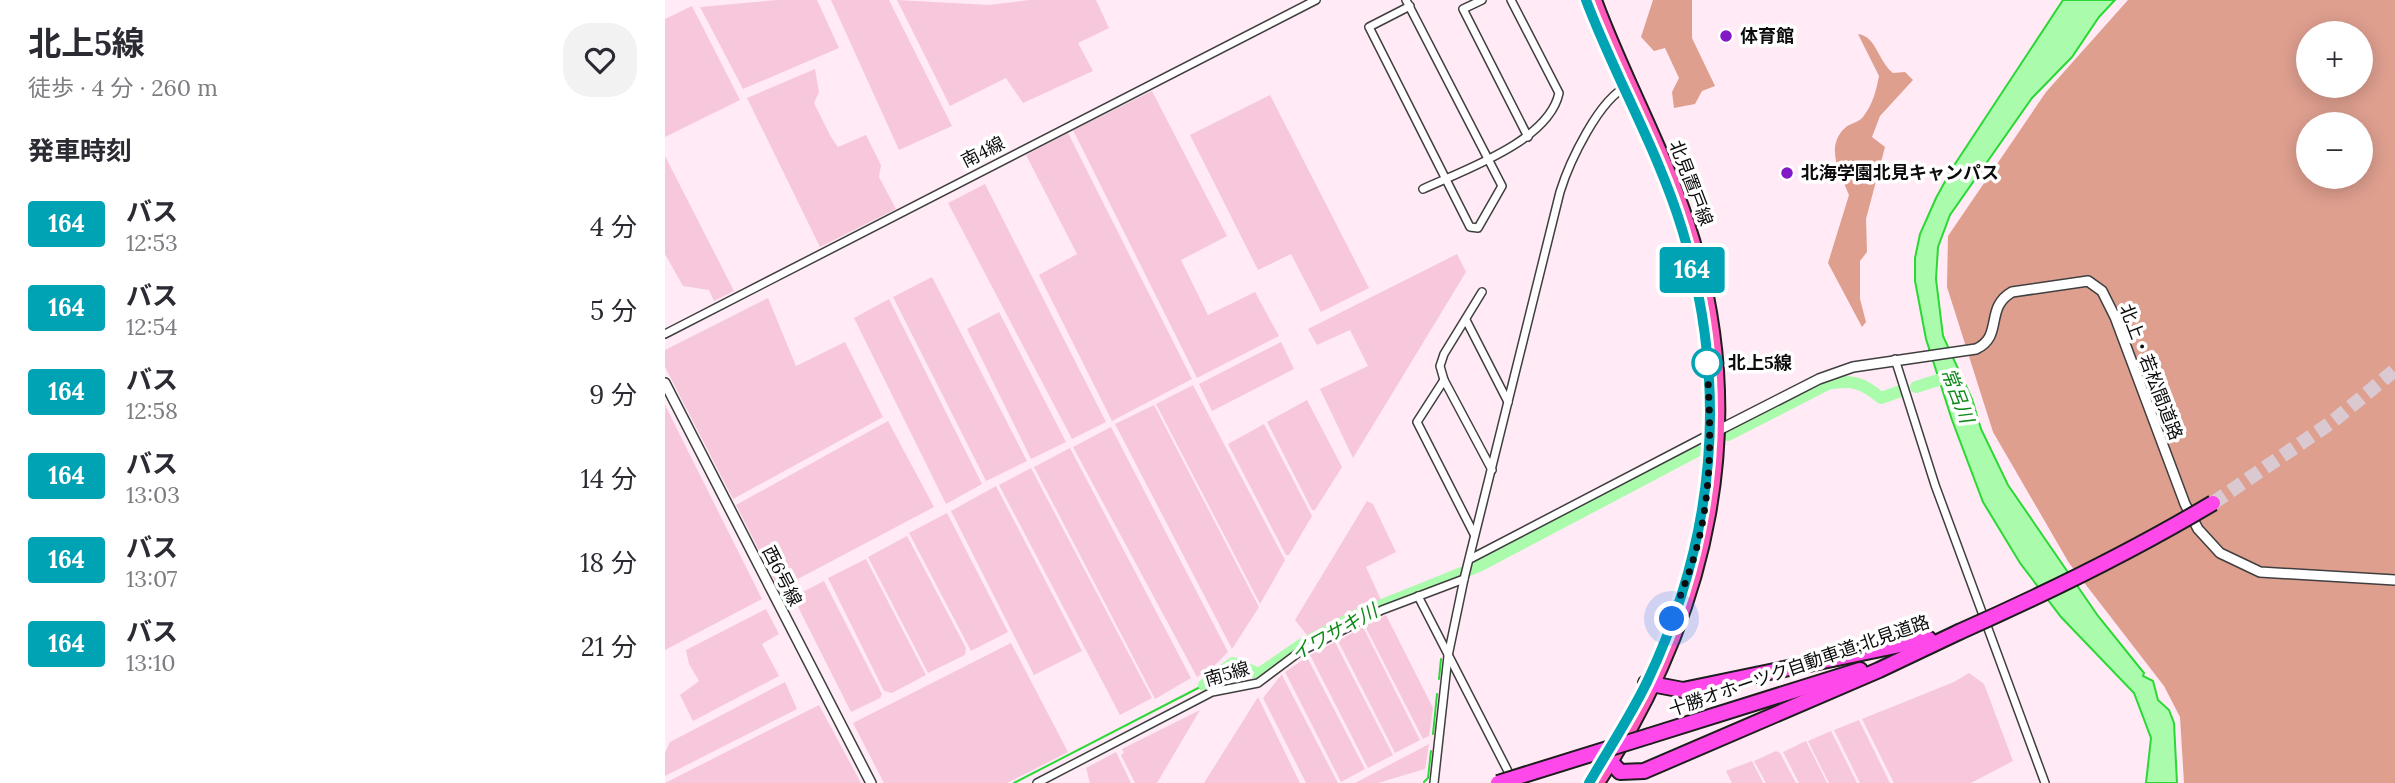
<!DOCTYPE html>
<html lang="ja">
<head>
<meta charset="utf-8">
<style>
  body { margin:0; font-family:Lora,"Noto Sans JP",serif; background:#f2f2f3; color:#2b2b33; height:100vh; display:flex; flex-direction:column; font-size:26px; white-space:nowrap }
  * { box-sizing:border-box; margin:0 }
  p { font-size:23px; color:#7c7c81 }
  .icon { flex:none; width:38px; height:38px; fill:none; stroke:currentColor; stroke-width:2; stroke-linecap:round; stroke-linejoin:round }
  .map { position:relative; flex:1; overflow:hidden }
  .details { display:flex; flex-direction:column; background:#fff; width:665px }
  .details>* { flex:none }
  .badge { padding:0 14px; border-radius:5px; font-size:24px; line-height:46px }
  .fabs { position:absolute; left:1631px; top:21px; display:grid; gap:14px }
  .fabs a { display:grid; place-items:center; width:77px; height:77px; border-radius:50%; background:#fff; box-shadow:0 4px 18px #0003; font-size:35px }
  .you { position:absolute; width:35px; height:35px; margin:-18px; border:5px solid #fff; border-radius:50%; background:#1a73e8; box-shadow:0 0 0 10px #1a73e833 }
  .map>.badge { position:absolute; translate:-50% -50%; box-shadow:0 0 0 4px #fff }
  h2 { padding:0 28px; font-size:26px; line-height:63px }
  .round { display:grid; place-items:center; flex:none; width:74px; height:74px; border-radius:28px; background:#f2f2f3 }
  .summary { display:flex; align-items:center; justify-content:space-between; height:119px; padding:0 28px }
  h1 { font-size:33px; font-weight:700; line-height:52px }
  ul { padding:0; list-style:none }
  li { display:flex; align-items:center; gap:21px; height:84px; padding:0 28px }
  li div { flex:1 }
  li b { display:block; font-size:26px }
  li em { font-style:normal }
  li .badge { min-width:77px; font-weight:700; text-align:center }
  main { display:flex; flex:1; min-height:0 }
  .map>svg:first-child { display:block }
  .farmland { fill:#f7c8dc }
  .forest { fill:#de9f8f; fill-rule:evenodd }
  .water { fill:#aafbac; stroke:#2bd835; stroke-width:2 }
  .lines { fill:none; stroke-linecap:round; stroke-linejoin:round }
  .stream { stroke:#2bd835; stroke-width:2 }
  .river { stroke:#aafbac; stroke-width:12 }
  .motorway-tunnel { stroke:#dbc9d2; stroke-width:14; stroke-dasharray:14 7; stroke-linecap:butt }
  .minor-casing { stroke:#3f3f3f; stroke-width:10 }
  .tertiary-casing { stroke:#3f3f3f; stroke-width:12 }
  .primary-casing { stroke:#1d1d1d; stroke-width:14 }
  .motorway-casing { stroke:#1d1d1d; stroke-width:18 }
  .minor { stroke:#fff; stroke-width:7 }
  .tertiary { stroke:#fff; stroke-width:9 }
  .primary { stroke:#ff5abb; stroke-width:10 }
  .motorway { stroke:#ff48ea; stroke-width:14 }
  .motorway-bridge-casing { stroke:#1d1d1d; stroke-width:18; stroke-linecap:butt }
  .motorway-bridge { stroke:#ff48ea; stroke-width:14 }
  .line-casing { stroke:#fff; stroke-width:16 }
  .line { stroke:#00a3b4; stroke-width:10 }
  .walk { stroke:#0c0c0c; stroke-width:7; stroke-dasharray:0 12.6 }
  .poi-dot { fill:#8219c6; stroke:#fff; stroke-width:2.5 }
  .stop-dot { fill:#fff; stroke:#00a3b4; stroke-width:3.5 }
  .labels { text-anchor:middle; stroke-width:7; stroke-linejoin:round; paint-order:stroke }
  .poi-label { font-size:18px; font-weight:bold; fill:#0c0c0c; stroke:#fff; text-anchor:start }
  .street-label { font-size:18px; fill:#0c0c0c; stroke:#fff }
  .stop-label { font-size:18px; font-weight:bold; fill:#0c0c0c; stroke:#fff; text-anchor:start }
  .water-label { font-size:19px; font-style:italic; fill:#0d8918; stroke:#fff }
</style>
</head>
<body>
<main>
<section class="details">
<div class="summary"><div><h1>北上5線</h1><p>徒歩 · 4 分 · 260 m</p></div><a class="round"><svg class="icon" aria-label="heart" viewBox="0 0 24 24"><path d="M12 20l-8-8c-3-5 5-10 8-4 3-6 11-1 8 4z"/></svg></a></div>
<h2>発車時刻</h2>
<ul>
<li><span class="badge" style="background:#00a3b4;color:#fff">164</span><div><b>バス</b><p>12:53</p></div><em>4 分</em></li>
<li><span class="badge" style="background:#00a3b4;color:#fff">164</span><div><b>バス</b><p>12:54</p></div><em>5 分</em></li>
<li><span class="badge" style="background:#00a3b4;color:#fff">164</span><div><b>バス</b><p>12:58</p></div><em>9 分</em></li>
<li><span class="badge" style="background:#00a3b4;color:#fff">164</span><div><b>バス</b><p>13:03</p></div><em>14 分</em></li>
<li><span class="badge" style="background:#00a3b4;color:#fff">164</span><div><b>バス</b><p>13:07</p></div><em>18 分</em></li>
<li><span class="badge" style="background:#00a3b4;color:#fff">164</span><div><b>バス</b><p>13:10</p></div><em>21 分</em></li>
</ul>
</section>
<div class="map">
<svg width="1730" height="783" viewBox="0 0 1730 783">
  <rect width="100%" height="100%" fill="#ffeaf5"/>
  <g class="farmland">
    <polygon points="112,0 152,0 174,48 78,89 35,7"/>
    <polygon points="166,0 224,0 287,126 234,150"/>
    <polygon points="232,0 324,5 364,0 431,0 444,28 413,43 428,71 358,103 341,78 285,106"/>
    <polygon points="27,6 75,100 0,137 0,19"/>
    <polygon points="150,69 154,92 149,103 166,137 173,147 201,135 216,165 214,177 231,209 155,247 82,98"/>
    <polygon points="487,91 562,236 516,260 543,315 590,292 614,336 532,378 408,130"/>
    <polygon points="605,95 704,288 656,312 626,254 593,270 525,135"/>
    <polygon points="403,133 527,379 447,421 374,275 412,254 361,155"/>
    <polygon points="0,156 69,291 49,301 44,290 18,286 0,254"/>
    <polygon points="320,184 441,422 407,439 283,203"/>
    <polygon points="792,254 801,272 688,458 655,389 703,366 685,330 652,345 643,329"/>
    <polygon points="267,277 362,461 321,481 228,297"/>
    <polygon points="103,298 131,366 180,342 218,417 68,499 0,367 0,350"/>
    <polygon points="224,299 317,484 281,504 189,318"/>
    <polygon points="334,312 401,442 366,459 302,329"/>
    <polygon points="616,342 629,369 547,411 534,384"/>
    <polygon points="528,385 620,560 595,604 491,404"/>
    <polygon points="642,400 677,467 650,510 647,510 602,422"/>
    <polygon points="0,405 97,599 0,650"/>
    <polygon points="489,405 594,607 567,649 450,424"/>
    <polygon points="223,421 269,507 114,589 71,505"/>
    <polygon points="599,424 647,516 624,555 621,555 563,444"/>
    <polygon points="446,427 563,652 546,669 532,677 408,447"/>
    <polygon points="405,448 526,678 490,699 369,467"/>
    <polygon points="366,468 487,698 455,715 334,485"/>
    <polygon points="331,486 417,651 369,675 286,511"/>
    <polygon points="702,501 708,504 731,552 701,567 716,600 642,635 630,620"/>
    <polygon points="282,513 343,632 306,651 244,533"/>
    <polygon points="242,536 301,648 300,655 263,673 203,557"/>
    <polygon points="201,559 261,675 227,693 219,691 163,578"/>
    <polygon points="159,581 217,694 215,698 186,712 128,597"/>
    <polygon points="101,609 114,634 97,644 114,676 28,721 15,695 34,681 24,664 21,650"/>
    <polygon points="721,615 768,708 764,736 758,739 700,626"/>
    <polygon points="698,627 755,740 730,753 673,641"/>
    <polygon points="670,642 728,755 703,768 645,655"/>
    <polygon points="346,643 403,752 342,783 219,783 188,723"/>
    <polygon points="642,657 700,769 676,782 620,672"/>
    <polygon points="1304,673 1319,684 1348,761 1306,783 1229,783 1197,719 1289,682"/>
    <polygon points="617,674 617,675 673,783 641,783 598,698"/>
    <polygon points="120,682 132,709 0,776 0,753 5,742"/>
    <polygon points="593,697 635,783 539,783"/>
    <polygon points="154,705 196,783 0,783"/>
    <polygon points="535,710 492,783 470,783 456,755 459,753 457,749"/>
    <polygon points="1194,720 1225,783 1195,783 1169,730"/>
    <polygon points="1166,731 1192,783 1164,783 1143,741"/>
    <polygon points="1141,741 1162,783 1134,783 1118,752"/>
    <polygon points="764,744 760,769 713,783 690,783"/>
    <polygon points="1111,751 1115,753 1131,783 1101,783 1089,761"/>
    <polygon points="451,752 466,783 425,783 421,768"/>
    <polygon points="1087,761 1098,783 1067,783 1061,771"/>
  </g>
  <g class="forest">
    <polygon points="988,0 1027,0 1027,38 1050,86 1037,91 1030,104 1009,108 1007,92 1014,78 1000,48 989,51 976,37"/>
    <path d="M1463,0H1730V783H1519L1515,717L1499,686L1404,563L1328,432L1282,287L1283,236L1381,92ZM1643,33H1696V86H1643ZM1643,124H1696V177H1643Z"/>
    <path d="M1193,34C1212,37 1212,60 1228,73L1240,72L1248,80L1215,116L1207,137L1220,147L1201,219L1202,252L1195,261V299L1201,322L1197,327L1163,263L1184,195C1176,175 1159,147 1180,128C1185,123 1193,123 1198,117C1208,104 1211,91 1214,76Z"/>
  </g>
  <polygon class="water" points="1398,0 1450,0 1434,17 1407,57 1367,98 1285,215 1273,247 1271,279 1278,336 1307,399 1316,429 1343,485 1433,616 1479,673 1478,676 1488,681 1493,700 1504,710 1509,723 1512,783 1481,783 1486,738 1469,693 1396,617 1355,563 1318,502 1287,420 1261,339 1250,281 1250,258 1255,234 1271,198 1288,167"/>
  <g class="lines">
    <g class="stream">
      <polyline points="793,577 794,575"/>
      <polyline points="774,679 776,659"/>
      <polyline points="768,734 772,694"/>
      <polyline points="759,782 763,778 766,751"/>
      <polyline points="349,783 539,685"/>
    </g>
    <g class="river">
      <polyline points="1251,387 1286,376"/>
      <path d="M1063,435L1163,384C1187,379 1198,383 1216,398L1233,392"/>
      <polyline points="539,685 568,663 594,674 636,645 692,615 814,566 1032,451"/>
    </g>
    <polyline class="motorway-tunnel" points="1548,503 1667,422 1730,370"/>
    <defs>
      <g id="minor">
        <polyline points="741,0 837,186 813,228 805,227 704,27 745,6"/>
        <polyline points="817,0 798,9 863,137"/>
        <path d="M758,189C799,170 884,141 894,93L846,0"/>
        <polyline points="801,320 843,402"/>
        <polyline points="0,334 651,0"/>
        <polyline points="1230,359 1270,485 1380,783"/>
        <polyline points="779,380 775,366 779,354 817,292"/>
        <polyline points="809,534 752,422 779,380 827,470"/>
        <polyline points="805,559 1045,434"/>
        <polyline points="753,596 847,779"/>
        <polyline points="372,783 547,692 593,683 633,653 717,610 799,579"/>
        <path d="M769,783L783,656L799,579L895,192C904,163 934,98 963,86"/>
      </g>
      <g id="tertiary">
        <polyline points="0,383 206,783"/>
        <path d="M1050,432L1154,379L1188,367L1311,349C1339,336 1319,308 1347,292L1423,281L1437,291L1450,317L1520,504L1533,529L1555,553L1595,572L1730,580"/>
      </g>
      <g id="primary">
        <path d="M921,0C950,77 993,150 1017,229C1064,385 1052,535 982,682C965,717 943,750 924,783"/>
        <path d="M931,0C959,76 999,147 1024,224C1089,422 1045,613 934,783"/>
      </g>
      <g id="motorway">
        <polyline points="981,683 1018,690 1264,639"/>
        <polyline points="984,736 1195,670"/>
        <polyline points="940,755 955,772 979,771 1214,670 1294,632"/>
      </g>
    </defs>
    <use href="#minor" class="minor-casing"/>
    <use href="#tertiary" class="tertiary-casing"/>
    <use href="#primary" class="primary-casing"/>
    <use href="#motorway" class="motorway-casing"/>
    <use href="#minor" class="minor"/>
    <use href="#tertiary" class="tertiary"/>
    <use href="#primary" class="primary"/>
    <use href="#motorway" class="motorway"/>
    <defs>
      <g id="motorway-bridge">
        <path d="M1294,632C1382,593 1466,552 1548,503"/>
        <polyline points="833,783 984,736"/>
      </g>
    </defs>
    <use href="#motorway-bridge" class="motorway-bridge-casing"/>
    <use href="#motorway-bridge" class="motorway-bridge"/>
  </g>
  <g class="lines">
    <defs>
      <path id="line" d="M921,0C950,77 993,150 1017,229C1064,385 1052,535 982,682C965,717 943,750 924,783"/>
    </defs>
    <use href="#line" class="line-casing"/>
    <use href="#line" class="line"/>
    <path class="walk" d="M1007,619C1014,598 1023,578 1029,557C1048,495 1046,427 1042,363"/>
  </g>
  <g class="poi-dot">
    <circle cx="1061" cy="36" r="7"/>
    <circle cx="1122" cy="173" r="7"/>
  </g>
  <circle class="stop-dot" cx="1042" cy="363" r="14"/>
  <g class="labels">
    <g class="poi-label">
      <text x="1075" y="42">体育館</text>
      <text x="1136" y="179">北海学園北見キャンパス</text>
    </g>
    <g class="street-label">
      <text transform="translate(318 152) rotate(-27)" y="6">南4線</text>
      <text transform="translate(1026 183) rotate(69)" y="6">北見置戸線</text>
      <text transform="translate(1486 372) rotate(69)" y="6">北上・若松間道路</text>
      <text transform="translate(117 576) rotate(63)" y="6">西6号線</text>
      <text transform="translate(1134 666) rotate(-19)" y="6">十勝オホーツク自動車道;北見道路</text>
      <text transform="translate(562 674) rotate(-16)" y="6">南5線</text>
    </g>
    <g class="stop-label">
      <text x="1063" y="369">北上5線</text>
    </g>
    <g class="water-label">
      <text transform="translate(1293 395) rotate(69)" y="7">常呂川</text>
      <text transform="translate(669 632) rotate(-29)" y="7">イワサキ川</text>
    </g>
  </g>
</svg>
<div class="fabs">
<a>+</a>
<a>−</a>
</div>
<div class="you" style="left:1007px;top:619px"></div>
<b class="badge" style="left:1027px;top:270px;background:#00a3b4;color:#fff">164</b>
</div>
</main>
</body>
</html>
